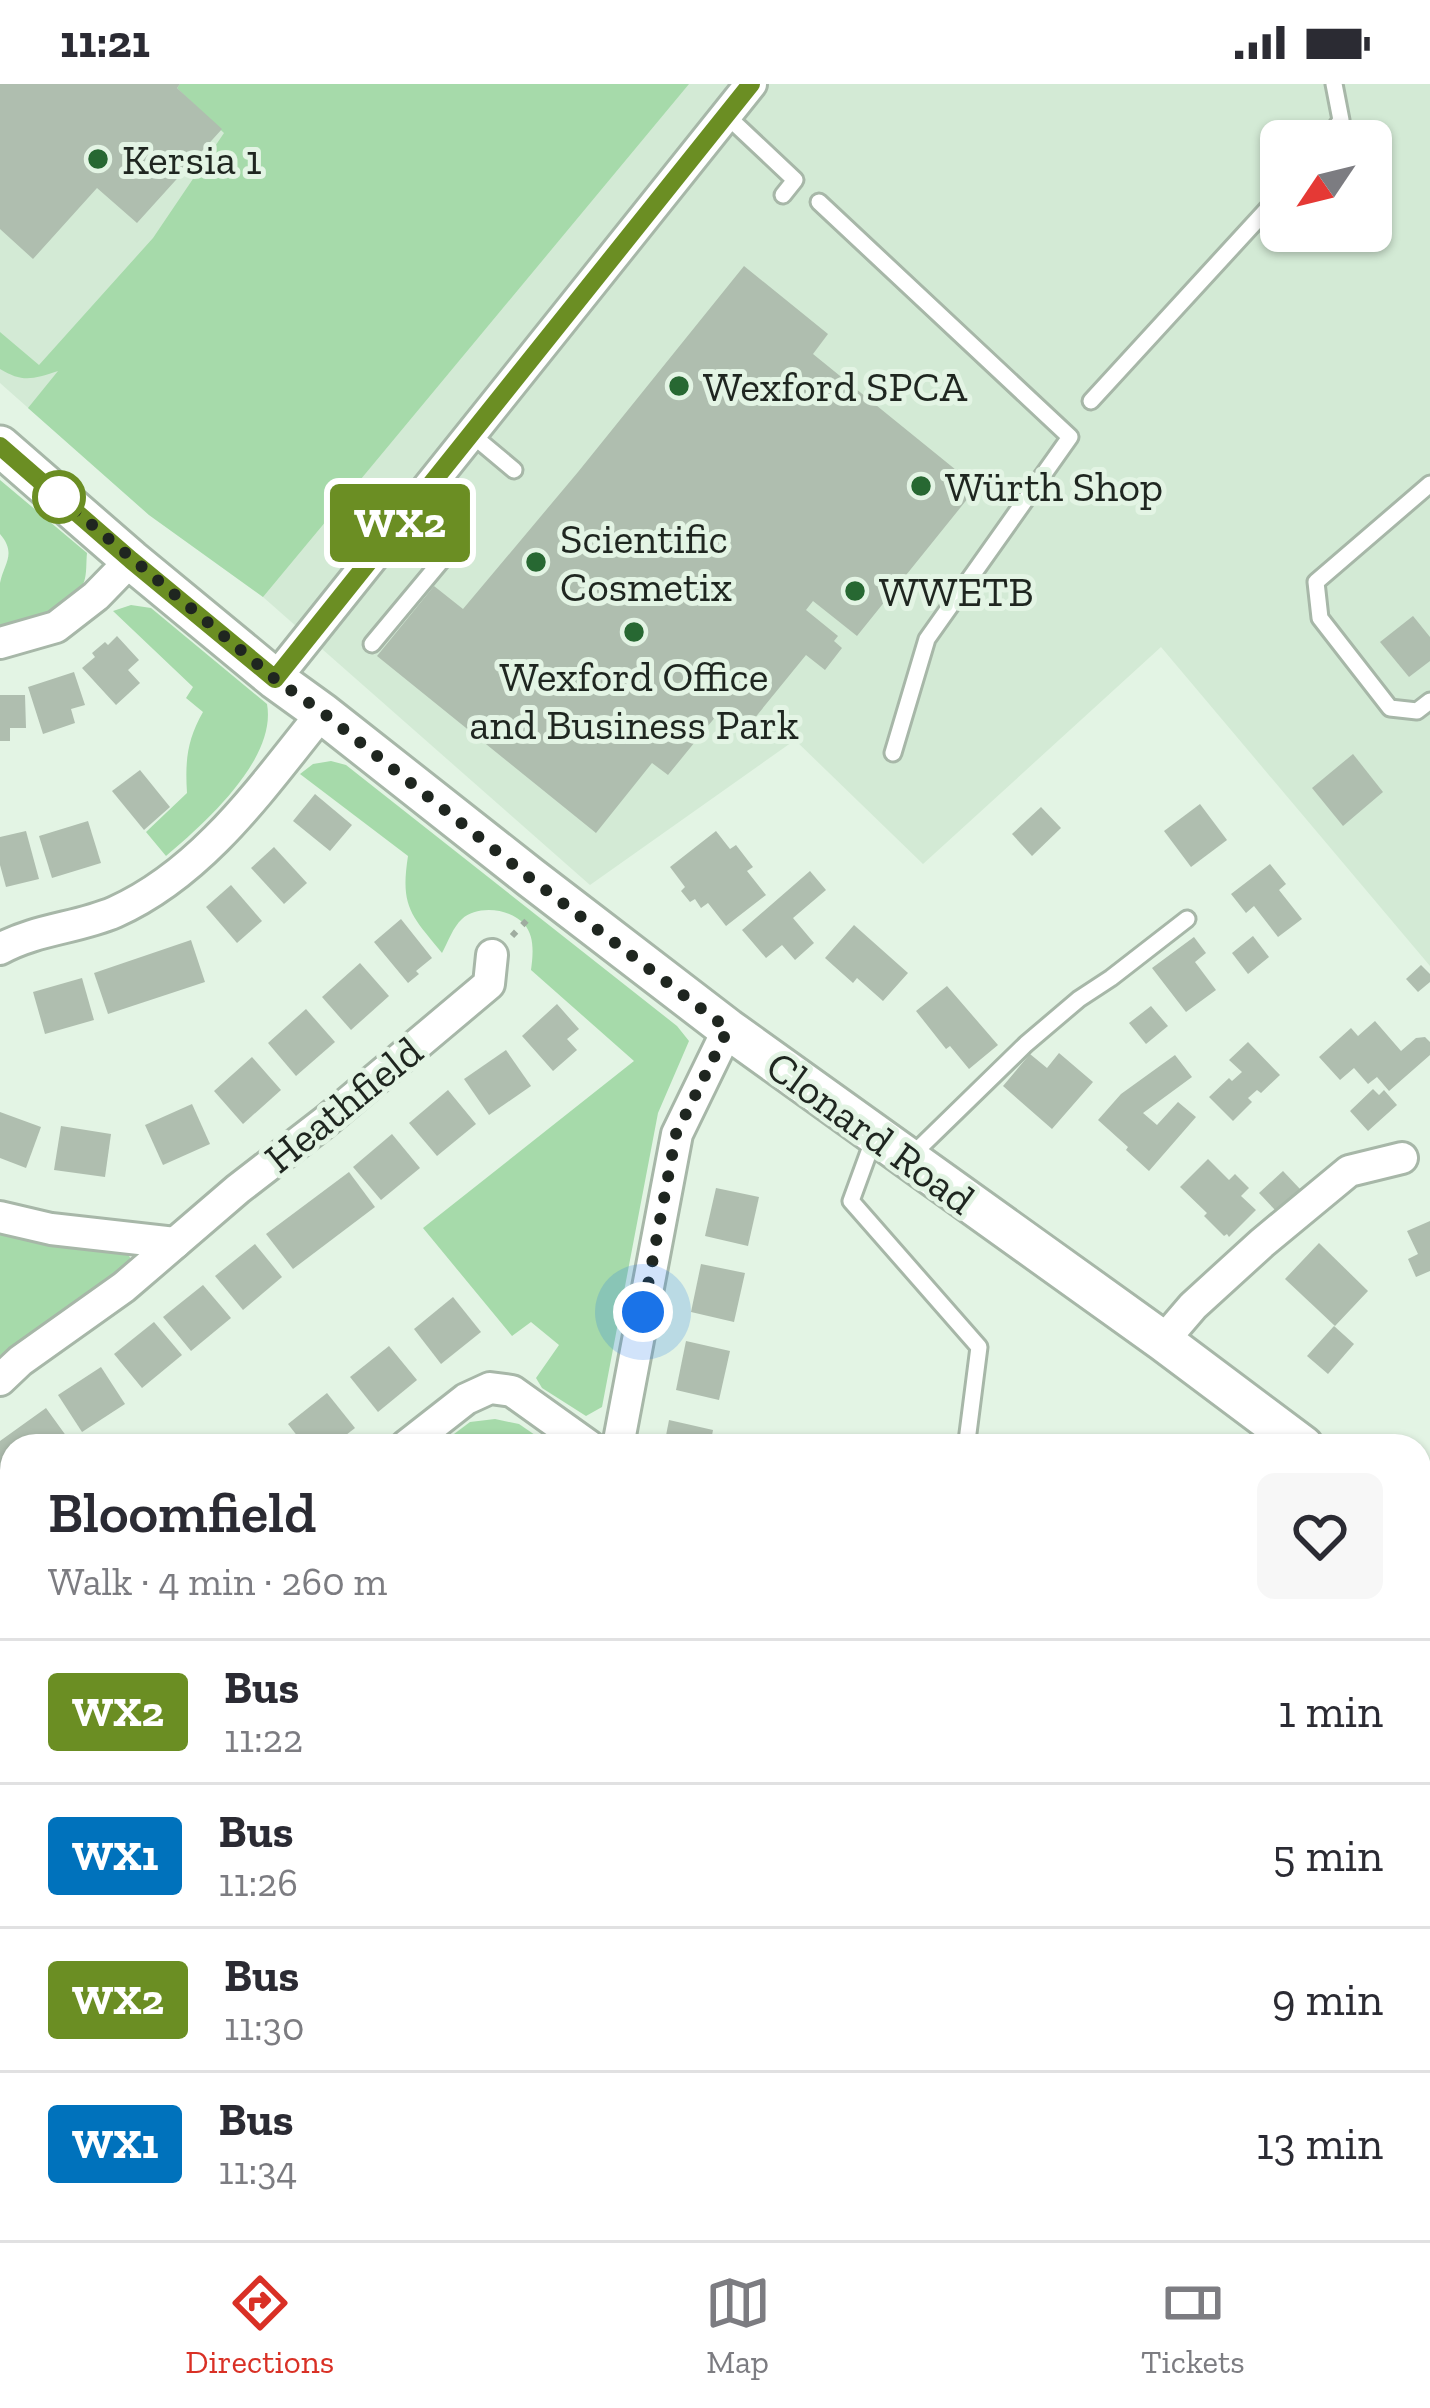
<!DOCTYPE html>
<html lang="en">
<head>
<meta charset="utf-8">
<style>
  body { margin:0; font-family:"Zilla Slab",serif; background:#f7f7f7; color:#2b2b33; height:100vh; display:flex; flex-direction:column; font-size:45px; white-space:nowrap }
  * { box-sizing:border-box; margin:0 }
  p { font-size:39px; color:#7c7c81 }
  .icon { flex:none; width:66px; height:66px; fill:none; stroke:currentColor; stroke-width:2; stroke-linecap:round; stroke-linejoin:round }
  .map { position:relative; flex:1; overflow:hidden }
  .panel { position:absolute; left:0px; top:1350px; width:1431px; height:807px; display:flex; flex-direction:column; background:#fff; border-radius:36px 36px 0 0; box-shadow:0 3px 9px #0004 }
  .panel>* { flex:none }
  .badge { padding:0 24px; border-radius:9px; font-size:42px; line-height:78px }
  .needle { width:78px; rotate:235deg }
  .fabs { position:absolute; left:1260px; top:36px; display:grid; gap:24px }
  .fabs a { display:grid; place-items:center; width:132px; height:132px; border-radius:18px; background:#fff; box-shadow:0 3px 9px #0004; font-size:60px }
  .you { position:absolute; width:60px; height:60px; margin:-30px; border:9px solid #fff; border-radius:50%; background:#1a73e8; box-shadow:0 0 0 18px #1a73e833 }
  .map>.badge { position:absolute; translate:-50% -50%; box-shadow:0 0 0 6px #fff }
  .round { display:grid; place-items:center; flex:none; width:126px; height:126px; border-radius:18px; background:#f7f7f7 }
  .summary { display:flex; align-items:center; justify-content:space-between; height:204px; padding:0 48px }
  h1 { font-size:57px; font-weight:600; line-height:90px }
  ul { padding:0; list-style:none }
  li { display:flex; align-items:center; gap:36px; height:144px; padding:0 48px; border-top:3px solid #e1e1e2 }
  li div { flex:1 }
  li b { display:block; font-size:45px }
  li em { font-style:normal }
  li .badge { min-width:132px; font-weight:700; text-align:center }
  .status { display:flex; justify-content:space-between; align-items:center; height:84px; padding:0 60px; background:#fff; direction:ltr }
  .status svg { height:33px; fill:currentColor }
  .dock { display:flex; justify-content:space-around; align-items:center; height:168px; border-top:3px solid #e1e1e2; background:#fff; font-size:33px; color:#7c7c81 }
  .dock a { display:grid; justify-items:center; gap:6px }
  .dock .on { color:#d93025 }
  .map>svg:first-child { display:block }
  .built { fill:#d3ead5; fill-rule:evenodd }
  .green { fill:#a6daaa }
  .building { fill:#afbeaf }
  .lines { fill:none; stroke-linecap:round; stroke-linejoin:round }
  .service-casing { stroke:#a7b7a8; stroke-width:21 }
  .minor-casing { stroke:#a7b7a8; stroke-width:36 }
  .tertiary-casing { stroke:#a7b7a8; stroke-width:45 }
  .path { stroke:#9faca0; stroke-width:6; stroke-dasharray:6 9; stroke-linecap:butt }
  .service { stroke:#fff; stroke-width:15 }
  .minor { stroke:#fff; stroke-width:30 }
  .tertiary { stroke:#fff; stroke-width:39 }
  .line-casing { stroke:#fff; stroke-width:27 }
  .line { stroke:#6b8e23; stroke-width:18 }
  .walk { stroke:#1f2620; stroke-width:12; stroke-dasharray:0 21.6 }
  .poi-dot { fill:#276832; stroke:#e3f4e4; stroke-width:4.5 }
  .stop-dot { fill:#fff; stroke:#6b8e23; stroke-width:6 }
  .labels { text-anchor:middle; stroke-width:10; stroke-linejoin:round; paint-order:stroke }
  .poi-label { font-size:42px; fill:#1f2620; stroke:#e3f4e4; text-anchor:start }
  .street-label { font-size:42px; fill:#1f2620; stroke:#e3f4e4 }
</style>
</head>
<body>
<div class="status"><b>11:21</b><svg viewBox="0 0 49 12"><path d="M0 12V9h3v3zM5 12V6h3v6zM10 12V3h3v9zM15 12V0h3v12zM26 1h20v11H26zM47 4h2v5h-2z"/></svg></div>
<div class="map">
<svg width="1430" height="2156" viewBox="0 0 1430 2156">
  <rect width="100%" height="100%" fill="#e3f4e4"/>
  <path class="built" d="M0,0H1430V882L1161,563L923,780L795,656L590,801L263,513L149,431L0,299ZM1281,57H1371V147H1281Z"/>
  <g class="green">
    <path d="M180,0H689L263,513L149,431L28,324L58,287C33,295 23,299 0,285V248L39,281L153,154L224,49L177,4Z"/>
    <path d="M0,396L87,469C86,478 87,490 84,498C70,527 29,538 0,542C0,529 0,512 0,499C4,479 17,470 0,450Z"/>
    <path d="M131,521L151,524L267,620C277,675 205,739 166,772L146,748L187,709C185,677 187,656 203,628L186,614L193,603L113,527Z"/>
    <path d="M331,677L346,681L677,942L689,957L658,1029L602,1323L586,1332L542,1304L536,1294L559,1261L531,1238L512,1252L423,1144L634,977L531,886C533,871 535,852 524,840C510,824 477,821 462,835C453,843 448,858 442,869C411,831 400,823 408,772L300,690L313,680Z"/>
    <polygon points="0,1148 34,1157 125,1165 132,1177 105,1201 0,1276"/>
    <polygon points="495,1335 519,1340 551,1362 438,1362 470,1338"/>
    <polygon points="691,2145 843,2145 851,2156 684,2156"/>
  </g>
  <g class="building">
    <polygon points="0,0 180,0 177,4 222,45 137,139 97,104 33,175 0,145"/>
    <polygon points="744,182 828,250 813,270 977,403 857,552 813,517 806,526 838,552 834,557 842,564 825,586 806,571 745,646 721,626 668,691 652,679 596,749 377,572 434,502 463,525 578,388"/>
    <polygon points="1413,532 1430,553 1430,577 1409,593 1380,558"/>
    <polygon points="117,552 139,576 128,586 140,599 116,621 82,584 95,573 92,569 105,558 108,561"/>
    <polygon points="74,588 85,621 71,625 75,639 43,650 28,603"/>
    <polygon points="0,611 25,611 26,644 10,644 10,657 0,657"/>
    <polygon points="1353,670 1383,708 1343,742 1312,704"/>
    <polygon points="140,686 170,723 144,746 112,707"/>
    <polygon points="315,710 352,741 330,767 293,737"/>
    <polygon points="1200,720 1227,756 1191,783 1164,747"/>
    <polygon points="1041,723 1061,744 1032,772 1012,750"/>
    <polygon points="88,737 101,779 52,794 39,752"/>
    <polygon points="26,747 39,795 6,803 0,781 0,753"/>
    <polygon points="716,747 730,765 736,761 753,783 747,787 766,811 726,842 708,819 701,824 695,815 690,818 681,807 685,803 670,783"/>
    <polygon points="274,763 307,799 284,820 251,784"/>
    <polygon points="1270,780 1286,800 1279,806 1302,835 1278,853 1254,822 1246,829 1231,810"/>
    <polygon points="810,787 826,806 793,834 814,859 795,876 782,861 766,874 742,846"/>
    <polygon points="231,801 262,837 237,859 206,823"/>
    <polygon points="401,835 432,874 416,887 419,890 408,899 374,858"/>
    <polygon points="854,841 908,889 883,917 857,894 853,899 825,874"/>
    <polygon points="1253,852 1269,873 1248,890 1232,869"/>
    <polygon points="1194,853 1206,869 1195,878 1216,906 1186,928 1152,884"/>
    <polygon points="191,856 205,898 108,930 94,889"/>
    <polygon points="360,879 389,912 351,946 322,913"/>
    <polygon points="1421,881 1430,890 1430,898 1418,908 1406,895"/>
    <polygon points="82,894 94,936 45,950 33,908"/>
    <polygon points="947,902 998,961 969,985 950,962 946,965 916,927"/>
    <polygon points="557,920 579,945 567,955 577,966 553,987 522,952"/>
    <polygon points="1151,922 1168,942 1146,960 1129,939"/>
    <polygon points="306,925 335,958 296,992 268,959"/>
    <polygon points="1375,937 1401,967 1416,954 1425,953 1430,958 1430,971 1389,1007 1377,993 1368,1000 1354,984 1340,996 1319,973 1351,944 1358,952"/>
    <polygon points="1248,958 1280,991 1261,1009 1257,1006 1248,1014 1252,1018 1233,1037 1209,1013 1229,994 1232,997 1242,988 1229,976"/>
    <polygon points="506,966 531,1002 489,1031 464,995"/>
    <polygon points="1059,969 1093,998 1052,1045 1003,1002 1030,970 1047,984"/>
    <polygon points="1175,971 1192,993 1143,1029 1157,1041 1178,1018 1196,1033 1149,1087 1126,1066 1128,1063 1098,1036 1121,1010"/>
    <polygon points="252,973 281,1006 243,1040 214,1007"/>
    <polygon points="1373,1005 1379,1011 1384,1006 1397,1021 1368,1047 1350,1027"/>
    <polygon points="448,1006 476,1040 437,1072 409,1039"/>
    <polygon points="192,1020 210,1060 163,1081 145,1041"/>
    <polygon points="0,1028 41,1043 26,1084 0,1074"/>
    <polygon points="61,1042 111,1050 105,1093 54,1086"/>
    <polygon points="392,1050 420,1084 381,1116 353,1083"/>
    <polygon points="1208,1075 1229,1096 1235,1090 1249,1104 1241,1112 1256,1126 1229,1153 1227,1150 1224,1152 1204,1132 1207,1129 1180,1103"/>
    <polygon points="1283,1087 1300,1105 1276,1127 1259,1109"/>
    <polygon points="349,1088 375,1123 293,1185 266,1150"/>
    <polygon points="716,1104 759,1113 748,1162 705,1152"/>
    <polygon points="1430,1137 1430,1187 1416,1193 1408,1175 1418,1170 1407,1147"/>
    <polygon points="1319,1159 1368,1207 1335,1242 1285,1195"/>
    <polygon points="255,1160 282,1193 243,1226 215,1192"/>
    <polygon points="701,1180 745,1189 734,1238 691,1228"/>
    <polygon points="203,1201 231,1234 191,1267 163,1233"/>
    <polygon points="453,1213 481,1248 441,1280 414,1245"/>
    <polygon points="154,1238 182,1271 142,1304 114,1270"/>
    <polygon points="1334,1242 1354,1260 1328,1290 1307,1272"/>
    <polygon points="686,1257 730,1267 719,1316 676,1306"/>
    <polygon points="389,1262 417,1296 378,1328 350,1293"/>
    <polygon points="101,1283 125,1320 82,1348 58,1311"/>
    <polygon points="327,1309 355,1344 332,1362 305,1362 288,1340"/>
    <polygon points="46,1324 72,1360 68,1362 12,1362 12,1402 0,1411 0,1357"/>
    <polygon points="669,1336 713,1346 710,1362 664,1362"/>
    <polygon points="12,1559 12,1616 3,1624 0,1620 0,1569"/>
    <polygon points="0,1971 12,1976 12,2010 4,2028 0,2026"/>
    <polygon points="1430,2009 1430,2093 1419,2069 1419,2014"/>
    <polygon points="242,2145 288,2145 281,2156 258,2156"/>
    <polygon points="514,2145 562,2145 570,2151 567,2156 506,2156"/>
    <polygon points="1007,2145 1069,2145 1074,2156 1012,2156"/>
  </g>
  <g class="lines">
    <defs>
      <g id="service">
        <polyline points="726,31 795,96 783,111"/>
        <polyline points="1326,57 1341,36 1334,0"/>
        <polyline points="819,118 1070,353 927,555 893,669"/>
        <polyline points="1091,317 1281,110"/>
        <polyline points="471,350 514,386"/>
        <polyline points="1430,400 1316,498 1320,534 1390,624 1417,627 1430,617"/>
        <polyline points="372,560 447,470"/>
        <polyline points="874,1054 851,1117 979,1263 967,1357 960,1362"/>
        <polyline points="910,1073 1026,960 1079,915 1111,894 1187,835"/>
        <polyline points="1419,1972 1430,1989"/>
      </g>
      <g id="minor">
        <polyline points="0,559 56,543 96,512 131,476"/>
        <polyline points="275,595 751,0"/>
        <path d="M0,865C36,845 78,844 115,828C204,788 263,702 322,629"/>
        <polyline points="0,1133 51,1145 175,1159"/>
        <polyline points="1163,1257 1193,1222 1262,1159 1349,1087 1402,1074"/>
        <polyline points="0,1296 20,1277 124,1203 238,1105 326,1037 489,900 492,871"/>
        <polyline points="406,1362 466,1315 490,1304 512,1307 589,1362"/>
        <polyline points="618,1362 677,1050 728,945"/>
        <polyline points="0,1683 12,1674"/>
        <polyline points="404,2145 420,2156"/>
        <polyline points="4,2156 12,2128"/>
      </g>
      <g id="tertiary">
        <polyline points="0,362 131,476 275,595 322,629 530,793 728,945 1163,1257 1303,1362"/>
        <polyline points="1419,1445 1430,1453"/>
      </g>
    </defs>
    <use href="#service" class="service-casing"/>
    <use href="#minor" class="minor-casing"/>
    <use href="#tertiary" class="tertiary-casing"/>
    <polyline class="path" points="512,852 532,831"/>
    <use href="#service" class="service"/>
    <use href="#minor" class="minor"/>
    <use href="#tertiary" class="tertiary"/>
  </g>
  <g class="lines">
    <defs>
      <polyline id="line" points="0,362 131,476 275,595 751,0"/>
    </defs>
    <use href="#line" class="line-casing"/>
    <use href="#line" class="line"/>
    <polyline class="walk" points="59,413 275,595 322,628 530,794 728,945 676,1050 643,1228"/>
  </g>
  <g class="poi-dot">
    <circle cx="98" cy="75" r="12"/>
    <circle cx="679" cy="302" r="12"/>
    <circle cx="921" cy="402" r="12"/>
    <circle cx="536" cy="478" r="12"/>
    <circle cx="855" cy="507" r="12"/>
    <circle cx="634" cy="548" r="12"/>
  </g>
  <circle class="stop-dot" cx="59" cy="413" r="24"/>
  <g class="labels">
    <g class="poi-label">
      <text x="122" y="90">Kersia 1</text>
      <text x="703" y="317">Wexford SPCA</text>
      <text x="945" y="417">Würth Shop</text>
      <text x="560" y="469">Scientific<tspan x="560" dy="48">Cosmetix</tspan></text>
      <text x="879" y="522">WWETB</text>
      <text x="634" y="607" text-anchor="middle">Wexford Office<tspan x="634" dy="48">and Business Park</tspan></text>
    </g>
    <g class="street-label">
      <text transform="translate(343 1020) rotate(-39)" y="15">Heathfield</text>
      <text transform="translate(871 1048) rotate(36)" y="15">Clonard Road</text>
    </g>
  </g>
</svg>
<div class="fabs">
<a><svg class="needle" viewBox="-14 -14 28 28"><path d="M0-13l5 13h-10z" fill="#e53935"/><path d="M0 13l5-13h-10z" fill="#7c7c81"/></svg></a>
</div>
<div class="you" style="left:643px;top:1228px"></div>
<b class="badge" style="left:400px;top:439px;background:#6b8e23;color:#fff">WX2</b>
<section class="panel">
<div class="summary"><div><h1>Bloomfield</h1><p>Walk · 4 min · 260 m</p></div><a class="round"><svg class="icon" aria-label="heart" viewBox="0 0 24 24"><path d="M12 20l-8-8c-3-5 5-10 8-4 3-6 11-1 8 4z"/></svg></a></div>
<ul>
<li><span class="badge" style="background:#6b8e23;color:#fff">WX2</span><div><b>Bus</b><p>11:22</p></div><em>1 min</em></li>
<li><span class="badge" style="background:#0072bc;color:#fff">WX1</span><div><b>Bus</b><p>11:26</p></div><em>5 min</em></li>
<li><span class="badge" style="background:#6b8e23;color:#fff">WX2</span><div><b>Bus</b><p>11:30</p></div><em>9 min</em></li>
<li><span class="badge" style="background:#0072bc;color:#fff">WX1</span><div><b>Bus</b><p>11:34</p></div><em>13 min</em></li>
</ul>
</section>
</div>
<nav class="dock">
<a class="on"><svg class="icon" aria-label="directions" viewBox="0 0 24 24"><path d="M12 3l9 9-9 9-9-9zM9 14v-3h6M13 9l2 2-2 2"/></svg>Directions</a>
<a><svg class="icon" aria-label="map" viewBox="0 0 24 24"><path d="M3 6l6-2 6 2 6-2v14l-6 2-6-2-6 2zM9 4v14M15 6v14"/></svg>Map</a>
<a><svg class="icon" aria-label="tickets" viewBox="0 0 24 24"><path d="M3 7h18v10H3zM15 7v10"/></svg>Tickets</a>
</nav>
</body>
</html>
